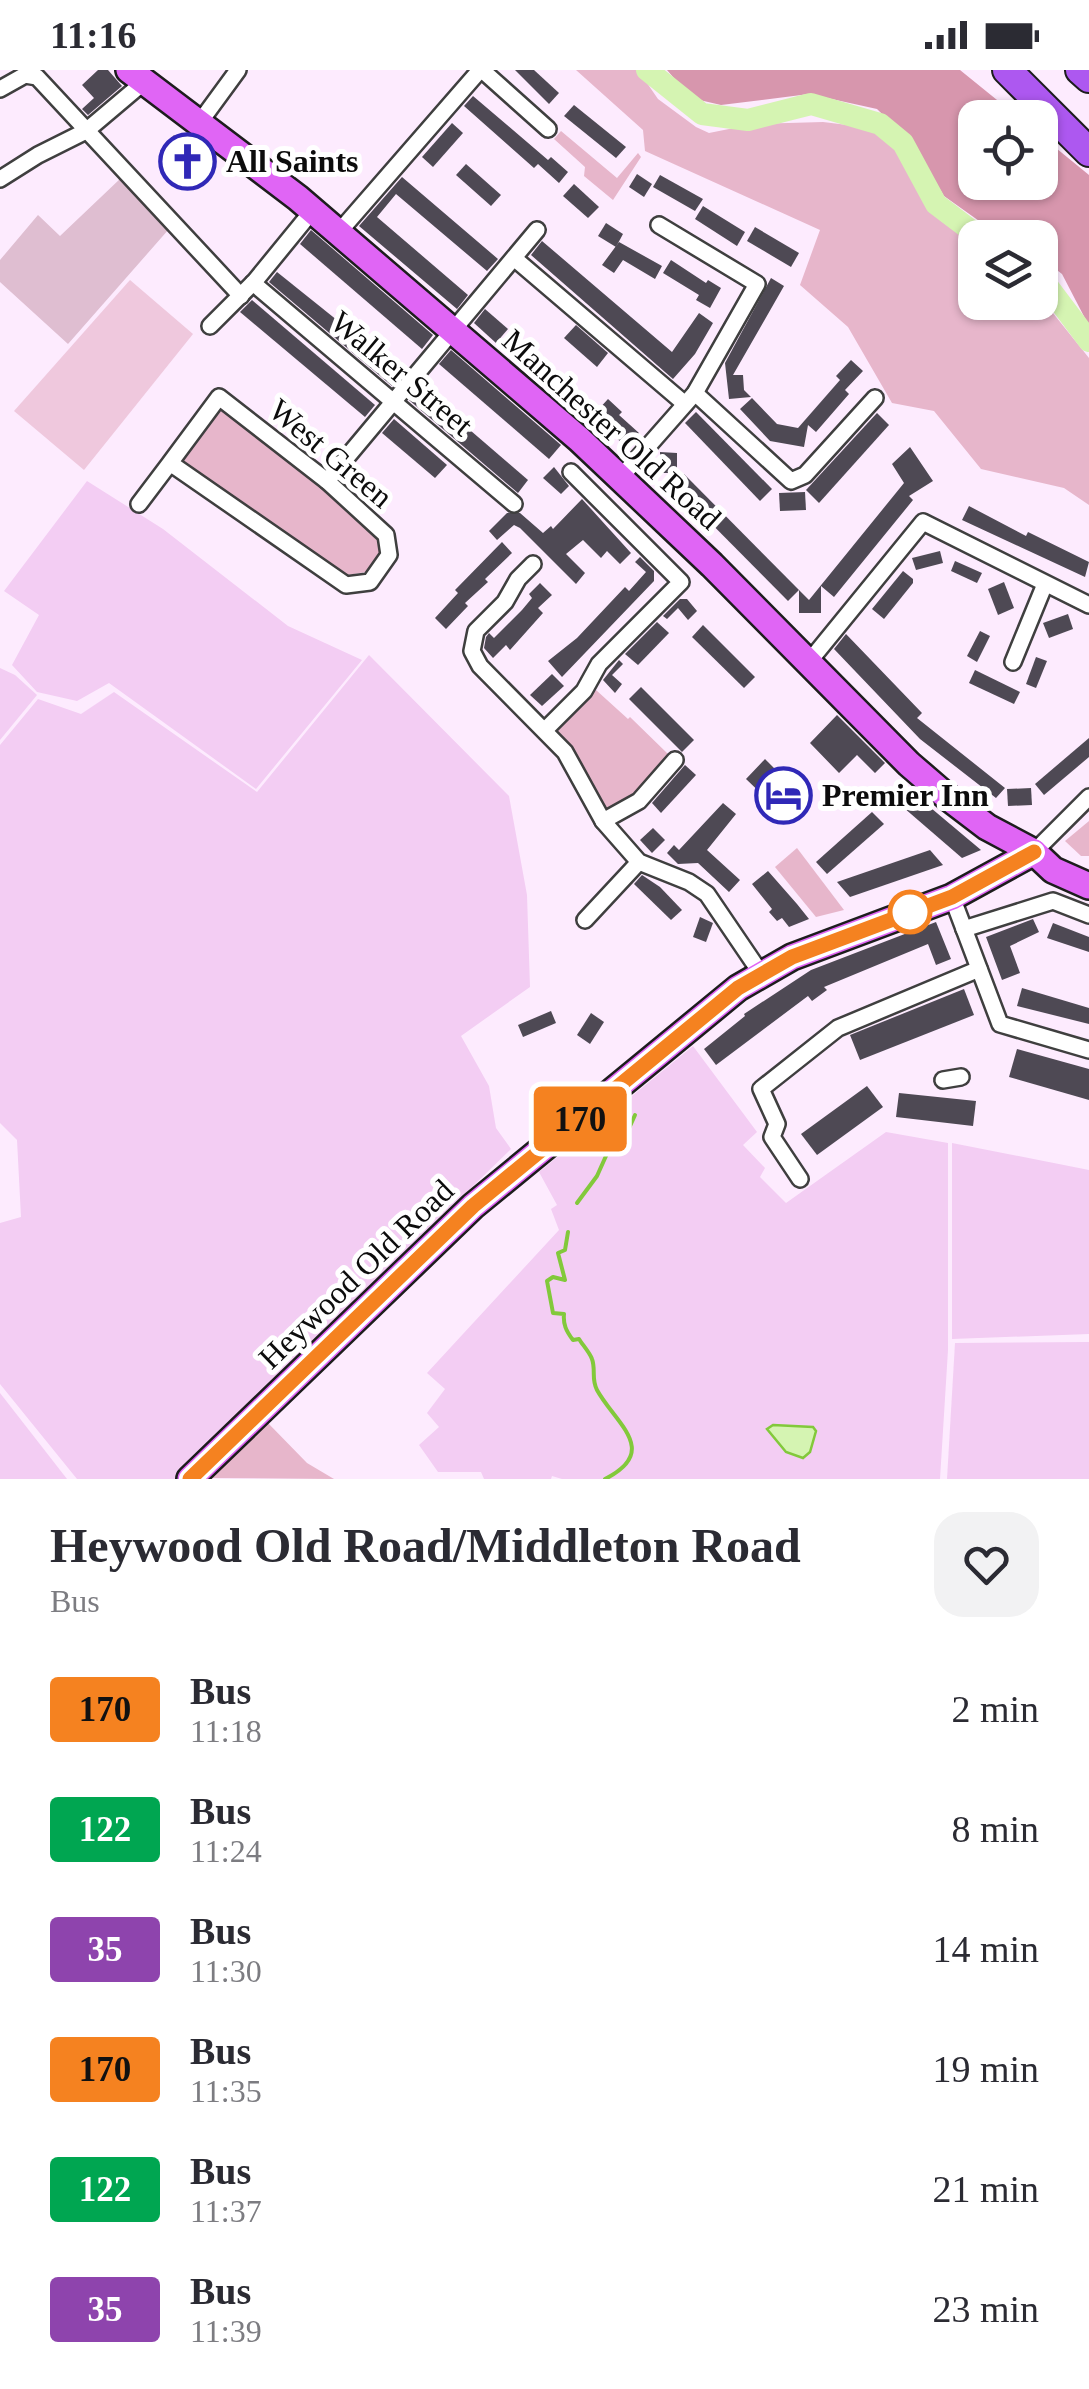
<!DOCTYPE html>
<html lang="en">
<head>
<meta charset="utf-8">
<style>
  body { margin:0; font-family:Georgia,serif; background:#f2f2f3; color:#2b2b33; height:100vh; display:flex; flex-direction:column; font-size:38px; white-space:nowrap }
  * { box-sizing:border-box; margin:0 }
  p { font-size:32px; color:#7c7c81 }
  .icon { flex:none; width:55px; height:55px; fill:none; stroke:currentColor; stroke-width:2; stroke-linecap:round; stroke-linejoin:round }
  .map { position:relative; height:1409px; overflow:hidden }
  .details { display:flex; flex-direction:column; background:#fff; flex:1 }
  .details>* { flex:none }
  .badge { padding:0 20px; border-radius:8px; font-size:35px; line-height:65px }
  .fabs { position:absolute; left:958px; top:30px; display:grid; gap:20px }
  .fabs a { display:grid; place-items:center; width:100px; height:100px; border-radius:20px; background:#fff; box-shadow:0 2px 8px #0004; font-size:50px }
  .map>.badge { position:absolute; translate:-50% -50%; box-shadow:0 0 0 5px #fff }
  .round { display:grid; place-items:center; flex:none; width:105px; height:105px; border-radius:30px; background:#f2f2f3 }
  .head { display:flex; align-items:center; justify-content:space-between; height:170px; padding:0 50px }
  h1 { font-size:48px; font-weight:800; line-height:75px }
  ul { padding:0; list-style:none }
  li { display:flex; align-items:center; gap:30px; height:120px; padding:0 50px }
  li div { flex:1 }
  li b { display:block; font-size:38px }
  li em { font-style:normal }
  li .badge { min-width:110px; font-weight:700; text-align:center }
  .status { display:flex; justify-content:space-between; align-items:center; height:70px; padding:0 50px; background:#fff; direction:ltr }
  .status svg { height:28px; fill:currentColor }
  .map>svg:first-child { display:block }
  .farmland { fill:#f3cdf3 }
  .green { fill:#e7b6cb }
  .forest { fill:#d796ad }
  .cemetery { fill:#dfbed1 }
  .pitch { fill:#efc8dd }
  .water { fill:#d5f4b2; stroke:#82c93b; stroke-width:2.5 }
  .lines { fill:none; stroke-linecap:round; stroke-linejoin:round }
  .stream { stroke:#82c93b; stroke-width:4 }
  .river { stroke:#d5f4b2; stroke-width:22 }
  .building { fill:#4e4954 }
  .minor-casing { stroke:#3f3f3f; stroke-width:20 }
  .primary-casing { stroke:#1d1d1d; stroke-width:30 }
  .motorway-casing { stroke:#1d1d1d; stroke-width:32 }
  .minor { stroke:#fff; stroke-width:15 }
  .primary { stroke:#e065f5; stroke-width:25 }
  .motorway { stroke:#ad58f0; stroke-width:28 }
  .line-casing { stroke:#fff; stroke-width:22 }
  .line { stroke:#f58220; stroke-width:15 }
  .stop-dot { fill:#fff; stroke:#f58220; stroke-width:5 }
  .labels { text-anchor:middle; stroke-width:10; stroke-linejoin:round; paint-order:stroke }
  .poi-label { font-size:32px; font-weight:bold; fill:#0c0c0c; stroke:#fff; text-anchor:start }
  .street-label { font-size:32px; fill:#0c0c0c; stroke:#fff }
</style>
</head>
<body>
<div class="status"><b>11:16</b><svg viewBox="0 0 49 12"><path d="M0 12V9h3v3zM5 12V6h3v6zM10 12V3h3v9zM15 12V0h3v12zM26 1h20v11H26zM47 4h2v5h-2z"/></svg></div>
<div class="map">
<svg width="1089" height="1409" viewBox="0 0 1089 1409">
  <rect width="100%" height="100%" fill="#fdebfe"/>
  <g class="farmland">
    <polygon points="87,411 163,459 288,556 362,590 256,719 109,613 77,631 37,622 12,595 39,545 4,521"/>
    <polygon points="369,585 509,726 527,825 530,917 461,966 489,1016 496,1058 511,1079 311,1274 179,1409 77,1409 0,1314 0,1153 21,1147 17,1070 0,1053 0,675 38,629 81,644 114,622 257,722"/>
    <polygon points="0,598 15,605 37,625 0,670"/>
    <polygon points="693,976 757,1062 743,1075 765,1098 760,1107 786,1133 886,1062 948,1073 948,1280 940,1409 562,1409 552,1406 551,1409 484,1409 481,1402 438,1402 419,1375 439,1357 427,1343 445,1319 427,1303 559,1160 551,1139 557,1135 539,1102"/>
    <polygon points="952,1073 1089,1100 1089,1264 952,1269"/>
    <polygon points="1089,1272 1089,1409 947,1409 955,1273"/>
    <polygon points="0,1323 67,1409 0,1409"/>
  </g>
  <g class="green">
    <polygon points="576,0 638,0 658,29 696,57 709,63 754,54 823,52 872,58 881,62 897,77 927,133 941,151 975,175 975,232 1040,232 1040,227 1089,288 1089,435 1064,418 981,399 934,341 892,333 848,257 800,215 820,160 645,81 643,60"/>
    <polygon points="561,61 617,108 638,83 641,87 613,130 584,106 585,97 554,69"/>
    <polygon points="223,333 380,461 386,478 366,502 347,505 179,389"/>
    <polygon points="596,620 628,649 630,647 668,684 670,689 635,729 604,747 553,660"/>
    <polygon points="1089,751 1089,786 1081,786 1065,771"/>
    <polygon points="797,778 844,840 816,847 775,797"/>
    <polygon points="268,1353 307,1393 334,1409 212,1408"/>
  </g>
  <polygon class="forest" points="667,0 960,0 1018,47 975,48 975,112 1040,112 1040,65 1089,105 1089,256 1062,204 1040,187 1040,168 1007,167 996,163 944,126 913,74 877,39 809,24 721,35 691,28"/>
  <polygon class="cemetery" points="121,108 169,159 68,274 0,212 0,190 38,145 60,166"/>
  <polygon class="pitch" points="130,210 193,264 84,400 14,341"/>
  <polygon class="water" points="773,1355 813,1357 816,1361 810,1382 803,1388 786,1382 767,1359"/>
  <g class="lines">
    <g class="stream">
      <polyline points="577,1133 597,1106 610,1077 626,1065 635,1045"/>
      <path d="M568,1162L565,1180L558,1183L565,1210L553,1207L547,1211L553,1243L564,1244C563,1254 566,1261 573,1270L579,1269C582,1274 590,1283 592,1289C596,1300 591,1309 597,1320C615,1353 661,1381 605,1409"/>
    </g>
    <g class="river">
      <polyline points="647,0 702,44 748,50 811,34 880,54 903,73 936,134 981,168"/>
      <polyline points="1040,206 1089,271"/>
    </g>
  </g>
  <g class="building">
    <polygon points="98,0 108,0 122,16 88,45 82,39 94,28 82,15"/>
    <polygon points="515,0 534,0 559,23 549,34"/>
    <polygon points="473,26 548,90 551,87 568,102 559,113 538,94 534,98 464,36"/>
    <polygon points="574,35 626,77 616,88 564,46"/>
    <polygon points="452,53 463,63 433,97 422,87"/>
    <polygon points="174,65 215,101 200,117 160,81"/>
    <polygon points="466,94 501,125 491,136 456,105"/>
    <polygon points="637,104 652,114 644,127 629,117"/>
    <polygon points="660,105 703,129 695,141 653,117"/>
    <polygon points="402,107 498,189 487,201 396,124 377,147 468,225 457,239 359,156"/>
    <polygon points="574,114 599,137 588,148 563,126"/>
    <polygon points="703,136 745,162 737,176 695,149"/>
    <polygon points="606,153 623,164 616,177 598,166"/>
    <polygon points="755,157 799,183 791,197 747,171"/>
    <polygon points="311,160 433,265 422,279 300,174"/>
    <polygon points="542,171 672,282 699,243 713,253 695,284 673,309 531,185"/>
    <polygon points="619,172 662,196 655,209 623,190 614,203 602,195"/>
    <polygon points="671,190 706,213 708,210 721,218 710,238 696,230 699,225 663,203"/>
    <polygon points="277,202 403,303 392,316 269,212"/>
    <polygon points="771,208 784,216 733,305 743,305 744,320 751,327 729,329 725,293"/>
    <polygon points="252,230 375,335 365,347 240,242"/>
    <polygon points="485,239 508,259 496,273 474,253"/>
    <polygon points="576,255 608,283 597,297 564,268"/>
    <polygon points="451,280 561,375 549,389 439,294"/>
    <polygon points="851,290 863,301 845,320 849,324 816,362 808,355 804,377 770,371 740,339 752,328 777,354 798,358 840,310 836,306"/>
    <polygon points="420,317 528,410 518,423 409,330"/>
    <polygon points="608,329 622,342 619,345 639,363 626,377 608,360 613,355 597,341"/>
    <polygon points="696,342 772,419 760,431 685,353"/>
    <polygon points="877,343 889,355 819,433 806,420"/>
    <polygon points="394,349 447,395 435,408 382,363"/>
    <polygon points="910,377 933,411 909,426 913,430 834,527 821,516 821,543 799,543 799,520 809,530 904,413 892,394"/>
    <polygon points="660,382 677,383 677,403 660,403"/>
    <polygon points="554,397 569,416 561,424 543,408"/>
    <polygon points="684,404 799,520 788,531 673,415"/>
    <polygon points="805,422 806,440 780,441 779,423"/>
    <polygon points="582,429 631,483 620,494 607,481 601,488 583,470 566,484 585,503 576,514 520,458 514,455 497,470 489,461 507,443 520,443 543,463 551,456 553,459"/>
    <polygon points="969,436 1026,466 1028,462 1089,492 1085,507 962,450"/>
    <polygon points="502,472 512,483 485,509 488,512 465,533 468,536 446,559 435,548 458,523 455,520"/>
    <polygon points="940,481 943,493 916,500 912,488"/>
    <polygon points="640,487 654,501 654,511 562,607 548,591 577,568 625,517 629,521 646,502 635,492"/>
    <polygon points="955,491 982,503 977,513 951,501"/>
    <polygon points="903,501 913,509 913,513 884,549 872,539"/>
    <polygon points="1004,512 1014,538 998,545 988,519"/>
    <polygon points="540,513 552,525 538,538 543,543 510,580 506,575 493,588 484,578 486,567 489,563 494,568 522,540 532,528 529,524"/>
    <polygon points="680,529 687,529 697,541 688,550 678,538 667,549 663,546"/>
    <polygon points="1068,544 1073,559 1049,568 1043,553"/>
    <polygon points="657,552 669,563 638,595 625,584"/>
    <polygon points="703,555 755,607 744,618 692,567"/>
    <polygon points="980,561 990,566 977,592 967,586"/>
    <polygon points="846,564 922,643 917,648 1005,718 996,728 920,669 834,579"/>
    <polygon points="1036,587 1047,591 1036,618 1026,614"/>
    <polygon points="619,590 623,594 612,605 622,614 615,623 603,610"/>
    <polygon points="975,600 1020,622 1014,634 969,613"/>
    <polygon points="552,604 564,616 542,636 530,625"/>
    <polygon points="641,617 694,670 682,682 629,629"/>
    <polygon points="837,645 885,693 875,703 857,685 839,703 810,673"/>
    <polygon points="1089,668 1089,687 1044,725 1035,714"/>
    <polygon points="765,689 783,707 786,704 810,732 791,752 746,709"/>
    <polygon points="685,695 696,705 661,743 652,733"/>
    <polygon points="900,712 981,780 962,788 889,725"/>
    <polygon points="1031,718 1032,735 1008,736 1007,719"/>
    <polygon points="723,733 736,744 707,780 740,810 729,822 698,793 678,794 667,783 674,775 679,780"/>
    <polygon points="872,742 884,754 827,804 816,792"/>
    <polygon points="653,758 665,770 652,783 640,770"/>
    <polygon points="930,780 943,795 850,827 837,812"/>
    <polygon points="768,801 797,834 809,849 789,857 782,848 777,851 769,842 772,839 752,814"/>
    <polygon points="642,805 660,817 682,840 671,850 634,814"/>
    <polygon points="700,847 713,853 706,872 693,867"/>
    <polygon points="1033,849 1039,862 1010,876 1020,903 1002,910 986,867"/>
    <polygon points="936,852 951,889 936,895 928,874 824,917 827,920 812,931 808,926 716,995 704,979 745,946 744,944 811,900"/>
    <polygon points="1053,853 1089,867 1089,882 1047,868"/>
    <polygon points="1022,918 1089,938 1089,954 1017,936"/>
    <polygon points="964,919 974,945 860,990 850,965"/>
    <polygon points="551,941 556,953 523,967 518,955"/>
    <polygon points="591,943 604,952 590,974 577,965"/>
    <polygon points="1017,979 1089,999 1089,1030 1009,1007"/>
    <polygon points="867,1016 883,1037 817,1085 801,1064"/>
    <polygon points="899,1023 976,1031 973,1056 896,1047"/>
  </g>
  <g class="lines">
    <defs>
      <g id="minor">
        <polyline points="482,0 548,59"/>
        <polyline points="0,19 25,5 37,7 241,226"/>
        <polyline points="200,52 238,0"/>
        <polyline points="0,109 38,85 86,61 144,12"/>
        <polyline points="339,162 480,0"/>
        <polyline points="514,188 685,334"/>
        <polyline points="253,213 514,434"/>
        <polyline points="210,256 255,211 313,140"/>
        <polyline points="695,323 791,411 805,405 875,328"/>
        <polyline points="621,407 695,323 757,214 659,155"/>
        <polyline points="327,411 537,160"/>
        <polyline points="139,434 170,393 346,515 370,512 389,485 386,465 327,411 219,327 170,393"/>
        <polyline points="533,494 518,509 505,532 476,561 472,581 480,596 565,682 603,751"/>
        <polyline points="1013,592 1045,514"/>
        <polyline points="808,593 923,452 1089,535"/>
        <polyline points="545,660 584,621 599,594 681,512 571,402"/>
        <polyline points="675,690 639,731 603,751 639,792 689,812 707,824 762,905"/>
        <polyline points="1034,782 1089,727"/>
        <polyline points="952,827 1000,954 1089,980"/>
        <polyline points="585,850 639,792"/>
        <polyline points="964,859 1053,831 1089,845"/>
        <polyline points="943,1010 961,1007"/>
        <polyline points="800,1109 772,1067 777,1054 761,1019 838,958 979,899"/>
      </g>
      <g id="primary">
        <polyline points="129,0 298,128 579,369 712,495 909,694 945,725 987,757 1034,782 1053,800 1089,816"/>
        <polyline points="190,1409 473,1136 738,918 792,887 952,827 1034,782"/>
      </g>
      <g id="motorway">
        <polyline points="1007,0 1089,82"/>
        <polyline points="1080,0 1089,8"/>
      </g>
    </defs>
    <use href="#minor" class="minor-casing"/>
    <use href="#primary" class="primary-casing"/>
    <use href="#motorway" class="motorway-casing"/>
    <use href="#minor" class="minor"/>
    <use href="#primary" class="primary"/>
    <use href="#motorway" class="motorway"/>
  </g>
  <g class="lines">
    <defs>
      <polyline id="line" points="190,1409 473,1136 738,918 792,887 952,827 1034,782"/>
    </defs>
    <use href="#line" class="line-casing"/>
    <use href="#line" class="line"/>
  </g>
  <defs>
    <symbol id="church-ring" viewBox="-11 -11 22 22"><circle r="9.5" fill="#fff" stroke="#3028b7" stroke-width="1.5"/><path d="M-1.2-6h2.4v3.5h3.3v2.4h-3.3V6h-2.4V-.1h-3.3v-2.4h3.3Z" fill="#3028b7"/></symbol>
    <symbol id="hotel-ring" viewBox="-11 -11 22 22"><circle r="9.5" fill="#fff" stroke="#3028b7" stroke-width="1.5"/><path d="M-6-4.5h1.5V1H6V5H4.5V3h-9V5H-6ZM-4 0a1.8 1.8 0 1 1 3.6 0ZM.5 0V-2.5h3Q6-2.5 6 0Z" fill="#3028b7"/></symbol>
  </defs>
  <g fill-rule="evenodd">
    <use href="#church-ring" x="156" y="60" width="63" height="63"/>
    <use href="#hotel-ring" x="752" y="694" width="63" height="63"/>
  </g>
  <circle class="stop-dot" cx="910" cy="842" r="20"/>
  <g class="labels">
    <g class="poi-label">
      <text x="226" y="102">All Saints</text>
      <text x="822" y="736">Premier Inn</text>
    </g>
    <g class="street-label">
      <text transform="translate(402 303) rotate(40)" y="11">Walker Street</text>
      <text transform="translate(612 359) rotate(42)" y="11">Manchester Old Road</text>
      <text transform="translate(331 383) rotate(40)" y="11">West Green</text>
      <text transform="translate(356 1204) rotate(-44)" y="11">Heywood Old Road</text>
    </g>
  </g>
</svg>
<div class="fabs">
<a><svg class="icon" aria-label="locate" viewBox="0 0 24 24"><circle cx="12" cy="12" r="6"/><path d="M12 2v4M12 18v4M2 12h4M18 12h4"/></svg></a>
<a><svg class="icon" aria-label="layers" viewBox="0 0 24 24"><path d="M12 4l9 5-9 5-9-5zM3 14l9 5 9-5"/></svg></a>
</div>
<b class="badge" style="left:580px;top:1049px;background:#f58220;color:#111">170</b>
</div>
<section class="details">
<div class="head"><div><h1>Heywood Old Road/Middleton Road</h1><p>Bus</p></div><a class="round"><svg class="icon" aria-label="heart" viewBox="0 0 24 24"><path d="M12 20l-8-8c-3-5 5-10 8-4 3-6 11-1 8 4z"/></svg></a></div>
<ul>
<li><span class="badge" style="background:#f58220;color:#111">170</span><div><b>Bus</b><p>11:18</p></div><em>2 min</em></li>
<li><span class="badge" style="background:#00a651;color:#fff">122</span><div><b>Bus</b><p>11:24</p></div><em>8 min</em></li>
<li><span class="badge" style="background:#8e44ad;color:#fff">35</span><div><b>Bus</b><p>11:30</p></div><em>14 min</em></li>
<li><span class="badge" style="background:#f58220;color:#111">170</span><div><b>Bus</b><p>11:35</p></div><em>19 min</em></li>
<li><span class="badge" style="background:#00a651;color:#fff">122</span><div><b>Bus</b><p>11:37</p></div><em>21 min</em></li>
<li><span class="badge" style="background:#8e44ad;color:#fff">35</span><div><b>Bus</b><p>11:39</p></div><em>23 min</em></li>
</ul>
</section>
</body>
</html>
